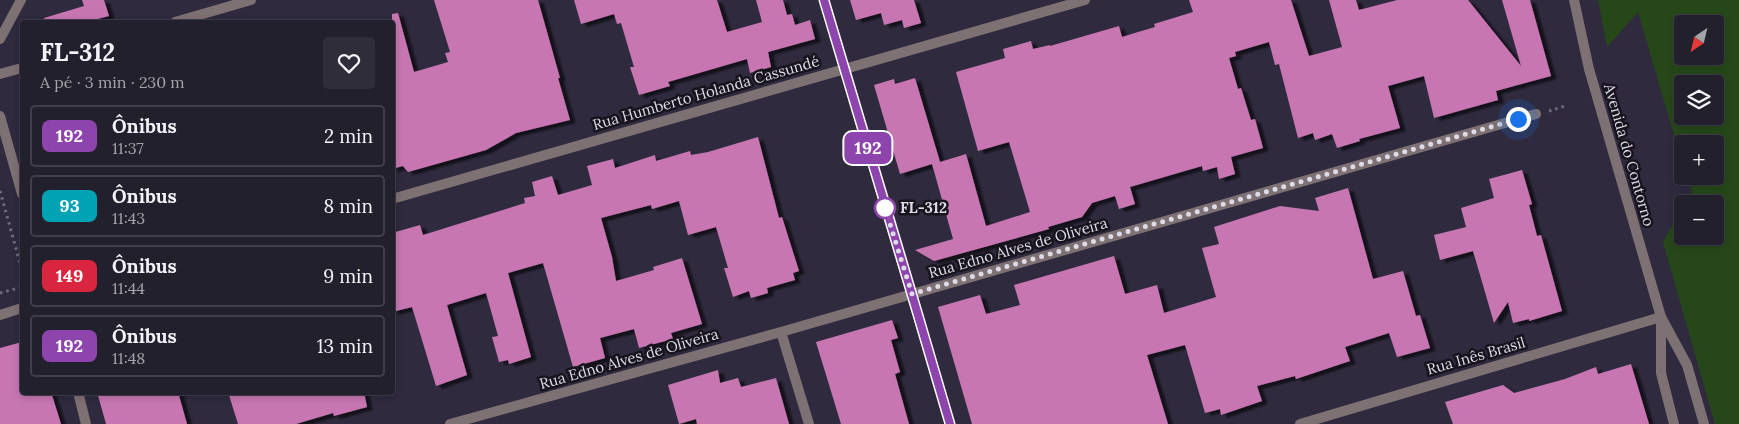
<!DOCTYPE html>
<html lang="pt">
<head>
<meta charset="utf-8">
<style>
  body { margin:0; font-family:Lora,serif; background:#2f2d3a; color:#f1f3f6; height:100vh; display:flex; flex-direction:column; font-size:19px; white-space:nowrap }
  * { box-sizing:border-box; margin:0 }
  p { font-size:16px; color:#a3a3aa }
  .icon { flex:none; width:28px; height:28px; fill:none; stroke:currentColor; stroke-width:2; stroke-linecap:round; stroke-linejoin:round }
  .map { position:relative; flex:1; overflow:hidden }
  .panel { position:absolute; left:20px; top:20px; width:375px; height:375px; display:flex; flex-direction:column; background:#23202e; border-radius:5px; box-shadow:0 2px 8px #0003,0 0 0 1px #403e4a }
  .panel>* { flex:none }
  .badge { padding:0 10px; border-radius:8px; font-size:18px; line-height:32px }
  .needle { width:32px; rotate:215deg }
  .buttons { position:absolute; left:1674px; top:15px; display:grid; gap:10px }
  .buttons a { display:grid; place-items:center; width:50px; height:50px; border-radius:5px; background:#23202e; box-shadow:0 2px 8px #0003,0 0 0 1px #403e4a; font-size:25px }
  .you { position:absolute; width:25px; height:25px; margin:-12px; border:4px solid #fff; border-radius:50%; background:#1a73e8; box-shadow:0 0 0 8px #1a73e833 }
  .map>.badge { position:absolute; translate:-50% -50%; box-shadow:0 0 0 2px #fff }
  .round { display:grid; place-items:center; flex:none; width:52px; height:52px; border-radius:5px; background:#2f2d3a }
  .summary { display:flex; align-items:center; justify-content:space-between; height:85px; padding:0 20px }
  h1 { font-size:24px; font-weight:800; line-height:38px }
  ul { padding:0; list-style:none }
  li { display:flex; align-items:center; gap:15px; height:62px; margin:0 10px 8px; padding:0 10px; border:2px solid #403e4a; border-radius:5px }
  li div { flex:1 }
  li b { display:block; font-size:19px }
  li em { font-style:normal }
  li .badge { min-width:55px; font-weight:700; text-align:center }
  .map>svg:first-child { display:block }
  .pitch { fill:#264819; fill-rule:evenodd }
  .building { fill:#c776b1; filter:url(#shadow) }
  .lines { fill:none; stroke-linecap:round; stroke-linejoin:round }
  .path { stroke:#716d7e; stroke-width:3; stroke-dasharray:2.5 4; stroke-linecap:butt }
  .service { stroke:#7e7173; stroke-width:10 }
  .minor { stroke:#7e7173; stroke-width:10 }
  .tertiary { stroke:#7e7173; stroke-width:10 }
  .line-casing { stroke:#fff; stroke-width:11 }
  .line { stroke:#8e44ad; stroke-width:8 }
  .walk { stroke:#dedbe8; stroke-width:5; stroke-dasharray:0 9 }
  .stop-dot { fill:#fff; stroke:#8e44ad; stroke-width:2.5 }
  .labels { text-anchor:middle; stroke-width:5; stroke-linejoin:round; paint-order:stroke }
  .street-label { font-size:15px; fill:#dedbe8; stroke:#17141e }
  .stop-label { font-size:15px; font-weight:bold; fill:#dedbe8; stroke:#17141e; text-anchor:start }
</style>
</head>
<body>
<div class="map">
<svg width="1739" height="424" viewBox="0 0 1739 424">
  <defs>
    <filter id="shadow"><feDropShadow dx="5.5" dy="3" stdDeviation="1" flood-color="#0009"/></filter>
  </defs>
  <rect width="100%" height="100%" fill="#2f2a3e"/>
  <path class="pitch" d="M1598,0H1739V424H1715L1663,242L1682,208V236H1715V204H1685L1692,192L1687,176H1715V144H1682V162L1638,12L1607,47ZM1682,24H1715V56H1682ZM1682,84H1715V116H1682Z"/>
  <g class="building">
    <polygon points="82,0 104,0 109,16 86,22 45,22 44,18 84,6"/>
    <polygon points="434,0 538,0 560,78 558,78 570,120 516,133 486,150 408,172 403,166 392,169 392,14 398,13 414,72 448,62 445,53 450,52"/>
    <polygon points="574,0 717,0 727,32 762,22 756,0 783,0 787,15 792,14 795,25 810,20 815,39 768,52 771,67 750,73 747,59 668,82 670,86 639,95 630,67 634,67 621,23 617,24 614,14 581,24"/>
    <polygon points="850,0 914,0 921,23 904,28 902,20 884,25 881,13 856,20"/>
    <polygon points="1189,0 1291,0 1309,56 1342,47 1329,0 1356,0 1359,10 1397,0 1468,0 1521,66 1502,0 1530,0 1551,76 1496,91 1498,100 1434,118 1424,76 1388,86 1400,128 1359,139 1360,141 1337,148 1332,134 1315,140 1313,133 1298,138 1279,64 1275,65 1269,42 1235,52 1236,56 1229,58 1238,89 1241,88 1251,120 1255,119 1263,148 1231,157 1235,174 1219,179 1217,167 1203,171 1202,166 1130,187 1135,204 1119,209 1115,196 1092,203 1082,217 1048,227 1049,229 934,261 915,250 953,239 932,164 900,174 874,85 894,79 895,84 915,78 940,162 966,154 986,226 1030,212 1009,142 978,151 956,72 1005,58 1003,49 1031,41 1033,49 1050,45 1050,46 1119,26 1122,37 1138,32 1155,27 1154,24 1193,12"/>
    <polygon points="758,137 779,218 782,217 799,271 793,273 795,280 767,288 768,293 751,298 749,291 733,297 724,268 728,268 716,227 688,235 679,201 652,209 651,205 601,218 612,257 616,281 654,270 653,267 682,258 702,324 671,333 673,339 639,348 634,329 600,338 605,358 573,367 543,263 508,273 531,357 509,364 508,360 499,362 492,337 498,336 486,293 447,305 467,375 436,386 412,307 392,312 392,233 420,225 423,235 525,203 524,198 535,196 532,182 552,176 558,195 592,185 587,166 613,159 615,168 655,155 656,161 690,151 691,155 708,152"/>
    <polygon points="1522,170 1532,204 1529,205 1537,236 1541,235 1562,311 1529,321 1529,319 1513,323 1508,302 1494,323 1473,251 1440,260 1434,235 1466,227 1461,208 1494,198 1489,179"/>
    <polygon points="1348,188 1373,279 1403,271 1416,316 1420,315 1430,348 1397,357 1389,333 1345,347 1350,361 1296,379 1295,376 1257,386 1262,401 1221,415 1220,409 1205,413 1185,345 1147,355 1168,424 972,424 938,307 980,295 986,314 1020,305 1014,285 1114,256 1125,294 1157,285 1164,313 1216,297 1202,248 1219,244 1214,227 1280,206 1319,211 1315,198"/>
    <polygon points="892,320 898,338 891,340 900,372 895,374 909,424 841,424 816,342"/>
    <polygon points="22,342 22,392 51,392 61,424 0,424 0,348"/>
    <polygon points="1631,364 1649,424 1453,424 1445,402 1503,385 1514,393 1565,379 1596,367 1598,374"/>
    <polygon points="718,370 720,383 738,378 741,387 776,378 789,424 697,424 696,419 679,424 668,385"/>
    <polygon points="97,392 178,392 187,424 106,424"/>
    <polygon points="228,392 364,392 367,407 334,416 333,413 296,424 238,424"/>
  </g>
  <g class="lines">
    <g class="path">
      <polyline points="1549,111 1565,106"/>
      <polyline points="0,191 22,270"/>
      <polyline points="0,293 22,287"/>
    </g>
    <polyline class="service" points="781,332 809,424"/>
    <g class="minor">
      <polyline points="824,0 950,424"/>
      <polyline points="175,22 251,0"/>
      <polyline points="0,39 21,0"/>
      <polyline points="0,74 22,68"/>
      <polyline points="0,116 22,194"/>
      <polyline points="392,199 1085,0"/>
      <polyline points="0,315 22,308"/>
      <polyline points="78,392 86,424"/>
      <polyline points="450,424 781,332 1536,114"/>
      <polyline points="1300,424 1661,317"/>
    </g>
    <g class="tertiary">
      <polyline points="1574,0 1589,69 1661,317 1687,365 1704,424"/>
      <polyline points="1661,318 1661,373 1674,424"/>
    </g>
  </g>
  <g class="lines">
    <defs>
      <polyline id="line" points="824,0 918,315 950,424"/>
    </defs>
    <use href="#line" class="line-casing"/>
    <use href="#line" class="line"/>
    <polyline class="walk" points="885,208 912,294 1518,119"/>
  </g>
  <circle class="stop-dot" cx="885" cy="208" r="10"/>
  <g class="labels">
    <g class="street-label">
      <text transform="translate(706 93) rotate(-16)" y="5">Rua Humberto Holanda Cassundé</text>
      <text transform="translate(1629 155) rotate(74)" y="5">Avenida do Contorno</text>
      <text transform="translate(1018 248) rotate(-16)" y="5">Rua Edno Alves de Oliveira</text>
      <text transform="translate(1476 356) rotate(-16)" y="5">Rua Inês Brasil</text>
      <text transform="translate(629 359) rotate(-16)" y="5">Rua Edno Alves de Oliveira</text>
    </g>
    <g class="stop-label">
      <text x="900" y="213">FL-312</text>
    </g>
  </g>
</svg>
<div class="buttons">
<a><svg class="needle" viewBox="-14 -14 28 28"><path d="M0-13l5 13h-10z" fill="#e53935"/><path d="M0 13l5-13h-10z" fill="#a3a3aa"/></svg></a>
<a><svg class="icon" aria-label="layers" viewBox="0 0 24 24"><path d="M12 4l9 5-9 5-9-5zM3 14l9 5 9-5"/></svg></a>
<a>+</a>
<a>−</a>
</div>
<div class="you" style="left:1518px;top:119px"></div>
<b class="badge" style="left:868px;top:148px;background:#8e44ad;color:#fff">192</b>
<section class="panel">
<div class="summary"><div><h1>FL-312</h1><p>A pé · 3 min · 230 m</p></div><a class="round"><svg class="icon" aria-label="heart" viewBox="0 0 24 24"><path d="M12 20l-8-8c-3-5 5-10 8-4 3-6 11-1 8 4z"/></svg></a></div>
<ul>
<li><span class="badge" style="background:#8e44ad;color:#fff">192</span><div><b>Ônibus</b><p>11:37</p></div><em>2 min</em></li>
<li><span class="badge" style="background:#00a3b4;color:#fff">93</span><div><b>Ônibus</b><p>11:43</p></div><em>8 min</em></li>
<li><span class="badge" style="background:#d7263d;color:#fff">149</span><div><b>Ônibus</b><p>11:44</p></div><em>9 min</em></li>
<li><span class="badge" style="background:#8e44ad;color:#fff">192</span><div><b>Ônibus</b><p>11:48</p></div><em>13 min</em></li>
</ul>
</section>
</div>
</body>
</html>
